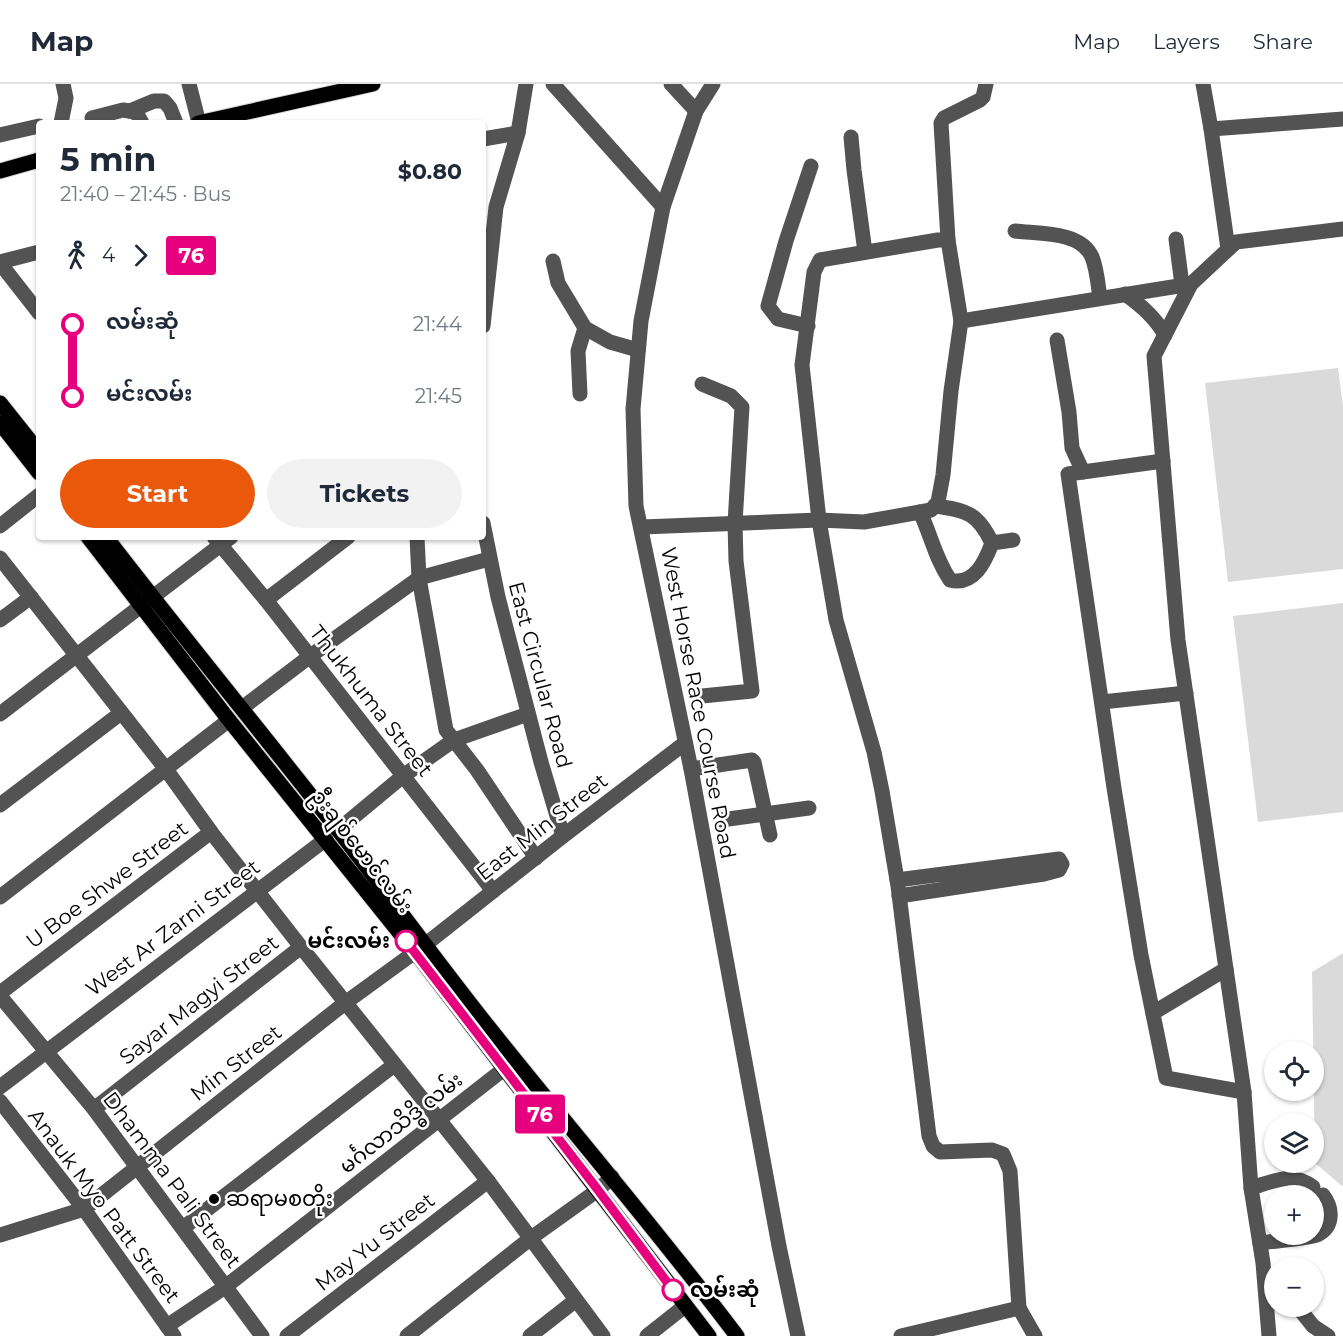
<!DOCTYPE html>
<html lang="en">
<head>
<meta charset="utf-8">
<style>
  body { margin:0; font-family:Montserrat,"Noto Sans Myanmar",sans-serif; background:#f2f2f3; color:#1f2937; height:100vh; display:flex; flex-direction:column; font-size:22px; white-space:nowrap }
  * { box-sizing:border-box; margin:0 }
  p { font-size:20px; color:#747a83 }
  .icon { flex:none; width:33px; height:33px; fill:none; stroke:currentColor; stroke-width:2; stroke-linecap:round; stroke-linejoin:round }
  .map { position:relative; flex:1; overflow:hidden }
  .side { position:absolute; left:36px; top:36px; width:450px; height:420px; display:flex; flex-direction:column; background:#fff; border-radius:6px; box-shadow:0 2px 4px #0004 }
  .side>* { flex:none }
  .badge { padding:0 12px; border-radius:4px; font-size:21px; line-height:39px }
  .controls { position:absolute; left:1264px; top:957px; display:grid; gap:12px }
  .controls a { display:grid; place-items:center; width:60px; height:60px; border-radius:50%; background:#fff; box-shadow:0 2px 4px #0004; font-size:30px }
  .map>.badge { position:absolute; translate:-50% -50%; box-shadow:0 0 0 3px #fff }
  .legs { display:flex; align-items:center; gap:9px; height:66px; padding:0 24px; font-size:20px }
  .legs p { margin-inline-start:auto }
  .head { display:flex; align-items:center; justify-content:space-between; height:102px; padding:0 24px }
  h1 { font-size:33px; font-weight:700; line-height:45px }
  .action { display:flex; gap:12px; margin-top:auto; padding:12px 24px }
  .action a { flex:1; height:69px; border-radius:36px; background:#ea580c; color:#fff; font-size:24px; font-weight:700; line-height:69px; text-align:center }
  .action a+a { background:#f2f2f3; color:#1f2937 }
  ul { padding:0 24px; list-style:none }
  li { display:flex; align-items:center; gap:21px; height:72px; font-size:22px }
  li i { display:grid; place-items:center; width:9px; height:100%; margin:0 8px; background:currentColor }
  li i::after { content:''; width:15px; height:15px; margin:-8px; border:4px solid; border-radius:50%; background:#fff }
  li p { margin-inline-start:auto }
  li:first-child i { background:linear-gradient(#0000 50%,currentColor 0) }
  li:last-child i { background:linear-gradient(currentColor 50%,#0000 0) }
  header { display:flex; align-items:center; gap:36px; box-sizing:border-box; height:84px; padding:0 30px; background:#fff; border-bottom:2px solid #e0e1e3 }
  header strong { font-size:28px }
  nav { display:flex; gap:33px; margin-inline-start:auto; font-size:21px }
  .map>svg:first-child { display:block }
  .green { fill:#dadada }
  .lines { fill:none; stroke-linecap:round; stroke-linejoin:round }
  .major-casing { stroke:#dbdbdb; stroke-width:17 }
  .minor { stroke:#535353; stroke-width:15 }
  .major { stroke:#000; stroke-width:15 }
  .line-1-casing { stroke:#fff; stroke-width:14 }
  .line-1 { stroke:#e6007e; stroke-width:9 }
  .stop-1-dot { fill:#fff; stroke:#e6007e; stroke-width:3 }
  .poi-dot { fill:#000; stroke:#fff; stroke-width:2 }
  .labels { text-anchor:middle; stroke-width:5; stroke-linejoin:round; paint-order:stroke }
  .street-label { font-size:21px; fill:#000; stroke:#fff }
  .stop-label { font-size:21px; font-weight:bold; fill:#000; stroke:#fff; text-anchor:end }
  .poi-label { font-size:21px; fill:#000; stroke:#fff; text-anchor:start }
</style>
</head>
<body>
<header>
<strong>Map</strong>
<nav><a>Map</a><a>Layers</a><a>Share</a></nav>
</header>
<div class="map">
<svg width="1343" height="1252" viewBox="0 0 1343 1252">
  <rect width="100%" height="100%" fill="#fff"/>
  <g class="green">
    <polygon points="1338,284 1343,323 1343,485 1228,498 1205,299"/>
    <polygon points="1343,519 1343,728 1258,738 1233,532"/>
    <polygon points="1343,869 1343,1101 1342,1102 1315,1079 1312,888"/>
  </g>
  <g class="lines">
    <defs>
      <g id="major">
        <polyline points="198,39 373,0"/>
        <polyline points="0,87 39,76"/>
        <polyline points="0,319 39,368"/>
        <polyline points="0,339 39,389"/>
        <polyline points="88,453 229,636 415,868 709,1252"/>
        <path d="M106,453C183,553 263,650 341,750C390,813 437,878 487,941C570,1045 657,1146 737,1252"/>
      </g>
    </defs>
    <use href="#major" class="major-casing"/>
    <g class="minor">
      <polyline points="189,0 199,39"/>
      <polyline points="553,0 663,123"/>
      <polyline points="671,0 696,27"/>
      <polyline points="713,0 696,27 663,123 641,237 633,325 636,422 691,685 779,1162 798,1252"/>
      <polyline points="1203,0 1211,45"/>
      <polyline points="130,27 154,17 164,17 170,24 176,39"/>
      <polyline points="92,34 123,26 136,28 142,39"/>
      <polyline points="61,39 66,14 63,0"/>
      <polyline points="0,51 39,42"/>
      <polyline points="851,53 854,86 865,168"/>
      <polyline points="483,55 518,49"/>
      <path d="M1015,147C1039,150 1081,147 1092,173C1097,185 1098,201 1100,214"/>
      <polyline points="1176,155 1182,201"/>
      <polyline points="948,156 941,39 944,34 980,16 983,13 986,0"/>
      <polyline points="1228,165 1211,45 1343,35"/>
      <polyline points="553,177 558,199 585,244 610,258 638,266"/>
      <polyline points="0,178 39,168"/>
      <polyline points="0,179 39,229"/>
      <path d="M1125,210C1141,221 1155,233 1165,251"/>
      <polyline points="483,242 496,123 518,49 526,0"/>
      <polyline points="808,242 778,235 768,222 786,157 811,82"/>
      <polyline points="1057,256 1069,328 1072,364 1083,388"/>
      <polyline points="580,310 578,267 585,244"/>
      <polyline points="1163,377 1068,390 1114,704 1141,871 1166,994 1244,1008"/>
      <path d="M920,428C931,451 935,474 950,496C974,502 985,478 992,459C978,429 966,426 935,422"/>
      <polyline points="483,439 498,513 541,678 563,752"/>
      <polyline points="0,442 39,411"/>
      <polyline points="642,443 819,436 864,438 931,426 938,418 943,391 951,307 961,237"/>
      <polyline points="214,453 266,516 493,807"/>
      <polyline points="417,453 419,494 446,646 477,686 536,774"/>
      <polyline points="992,459 1013,456"/>
      <polyline points="0,474 165,684 211,748 301,863 488,1097 603,1252"/>
      <polyline points="266,516 348,453"/>
      <polyline points="0,536 31,513"/>
      <polyline points="702,612 752,607 736,477 735,439 742,323 731,312 702,300"/>
      <polyline points="1102,618 1186,609"/>
      <polyline points="242,624 309,573 419,494 489,475"/>
      <polyline points="0,630 231,453"/>
      <polyline points="691,685 752,676 754,678 770,751"/>
      <polyline points="0,721 121,629"/>
      <polyline points="721,736 809,724"/>
      <polyline points="338,746 403,692 454,656 528,630"/>
      <polyline points="897,796 1059,775 1062,780 1059,786 1044,790 899,812"/>
      <polyline points="0,813 229,636"/>
      <polyline points="426,860 563,752 685,659"/>
      <polyline points="0,909 211,748"/>
      <polyline points="0,912 94,1025 262,1252"/>
      <polyline points="1153,929 1226,885"/>
      <polyline points="0,1003 326,755"/>
      <polyline points="0,1017 84,1125 174,1252"/>
      <polyline points="94,1025 301,863"/>
      <path d="M1251,1104C1275,1097 1292,1087 1313,1103"/>
      <polyline points="183,1144 394,981"/>
      <polyline points="0,1151 84,1125 345,919 415,868"/>
      <path d="M1260,1159C1273,1157 1306,1155 1317,1151C1334,1143 1333,1124 1323,1111"/>
      <polyline points="1297,1222 1313,1242 1328,1252"/>
      <polyline points="1019,1224 1035,1252"/>
      <polyline points="167,1242 225,1203 513,978"/>
      <polyline points="287,1252 488,1097"/>
      <polyline points="407,1252 531,1154 598,1106 612,1093"/>
      <polyline points="530,1252 576,1216"/>
      <polyline points="647,1252 685,1222"/>
      <polyline points="901,1252 1019,1224 1010,1087 1003,1070 992,1066 940,1068 933,1062 929,1052 898,802 882,707 874,668 836,536 819,436 802,281 814,188 820,176 938,156 948,156 961,237 1191,200"/>
      <polyline points="1269,1252 1263,1179 1251,1104 1244,1008 1178,556 1154,272 1191,200 1236,158 1343,145"/>
    </g>
    <use href="#major" class="major"/>
  </g>
  <g class="lines">
    <defs>
      <polyline id="line-1" points="406,857 598,1106 673,1206"/>
    </defs>
    <use href="#line-1" class="line-1-casing"/>
    <use href="#line-1" class="line-1"/>
  </g>
  <g class="stop-1-dot">
    <circle cx="406" cy="857" r="10"/>
    <circle cx="673" cy="1206" r="10"/>
  </g>
  <circle class="poi-dot" cx="214" cy="1115" r="6"/>
  <g class="labels">
    <g class="street-label">
      <text transform="translate(540 591) rotate(75)" y="7">East Circular Road</text>
      <text transform="translate(371 617) rotate(52)" y="7">Thukhuma Street</text>
      <text transform="translate(698 619) rotate(79)" y="7">West Horse Race Course Road</text>
      <text transform="translate(542 743) rotate(-38)" y="7">East Min Street</text>
      <text transform="translate(362 767) rotate(52)" y="7">ဦးချစ်မောင်လမ်း</text>
      <text transform="translate(107 801) rotate(-37)" y="7">U Boe Shwe Street</text>
      <text transform="translate(173 844) rotate(-37)" y="7">West Ar Zarni Street</text>
      <text transform="translate(199 916) rotate(-38)" y="7">Sayar Magyi Street</text>
      <text transform="translate(236 979) rotate(-38)" y="7">Min Street</text>
      <text transform="translate(401 1039) rotate(-38)" y="7">မင်္ဂလာသိဒ္ဓိ လမ်း</text>
      <text transform="translate(172 1096) rotate(53)" y="7">Dhamma Pali Street</text>
      <text transform="translate(104 1122) rotate(53)" y="7">Anauk Myo Patt Street</text>
      <text transform="translate(375 1158) rotate(-38)" y="7">May Yu Street</text>
    </g>
    <g class="stop-label">
      <text x="390" y="864">မင်းလမ်း</text>
      <text x="690" y="1213" text-anchor="start">လမ်းဆုံ</text>
    </g>
    <g class="poi-label">
      <text x="226" y="1122">ဆရာမစတိုး</text>
    </g>
  </g>
</svg>
<div class="controls">
<a><svg class="icon" aria-label="locate" viewBox="0 0 24 24"><circle cx="12" cy="12" r="6"/><path d="M12 2v4M12 18v4M2 12h4M18 12h4"/></svg></a>
<a><svg class="icon" aria-label="layers" viewBox="0 0 24 24"><path d="M12 4l9 5-9 5-9-5zM3 14l9 5 9-5"/></svg></a>
<a>+</a>
<a>−</a>
</div>
<b class="badge" style="left:540px;top:1030px;background:#e6007e;color:#fff">76</b>
<section class="side">
<div class="head"><div><h1>5 min</h1><p>21:40 – 21:45 · Bus</p></div><b>$0.80</b></div>
<div class="legs"><svg class="icon" aria-label="walk" viewBox="0 0 24 24"><circle cx="13" cy="4" r="2"/><path d="M13 8l-2 6 4 7M11 14l-3 7M7 12l3-4h3l4 4"/></svg>4<svg class="icon" aria-label="forward" viewBox="0 0 24 24"><path d="M9 5l7 7-7 7"/></svg><b class="badge" style="background:#e6007e;color:#fff">76</b></div>
<ul>
<li><i style="color:#e6007e"></i><b>လမ်းဆုံ</b><p>21:44</p></li>
<li><i style="color:#e6007e"></i><b>မင်းလမ်း</b><p>21:45</p></li>
</ul>
<div class="action"><a>Start</a><a>Tickets</a></div>
</section>
</div>
</body>
</html>
